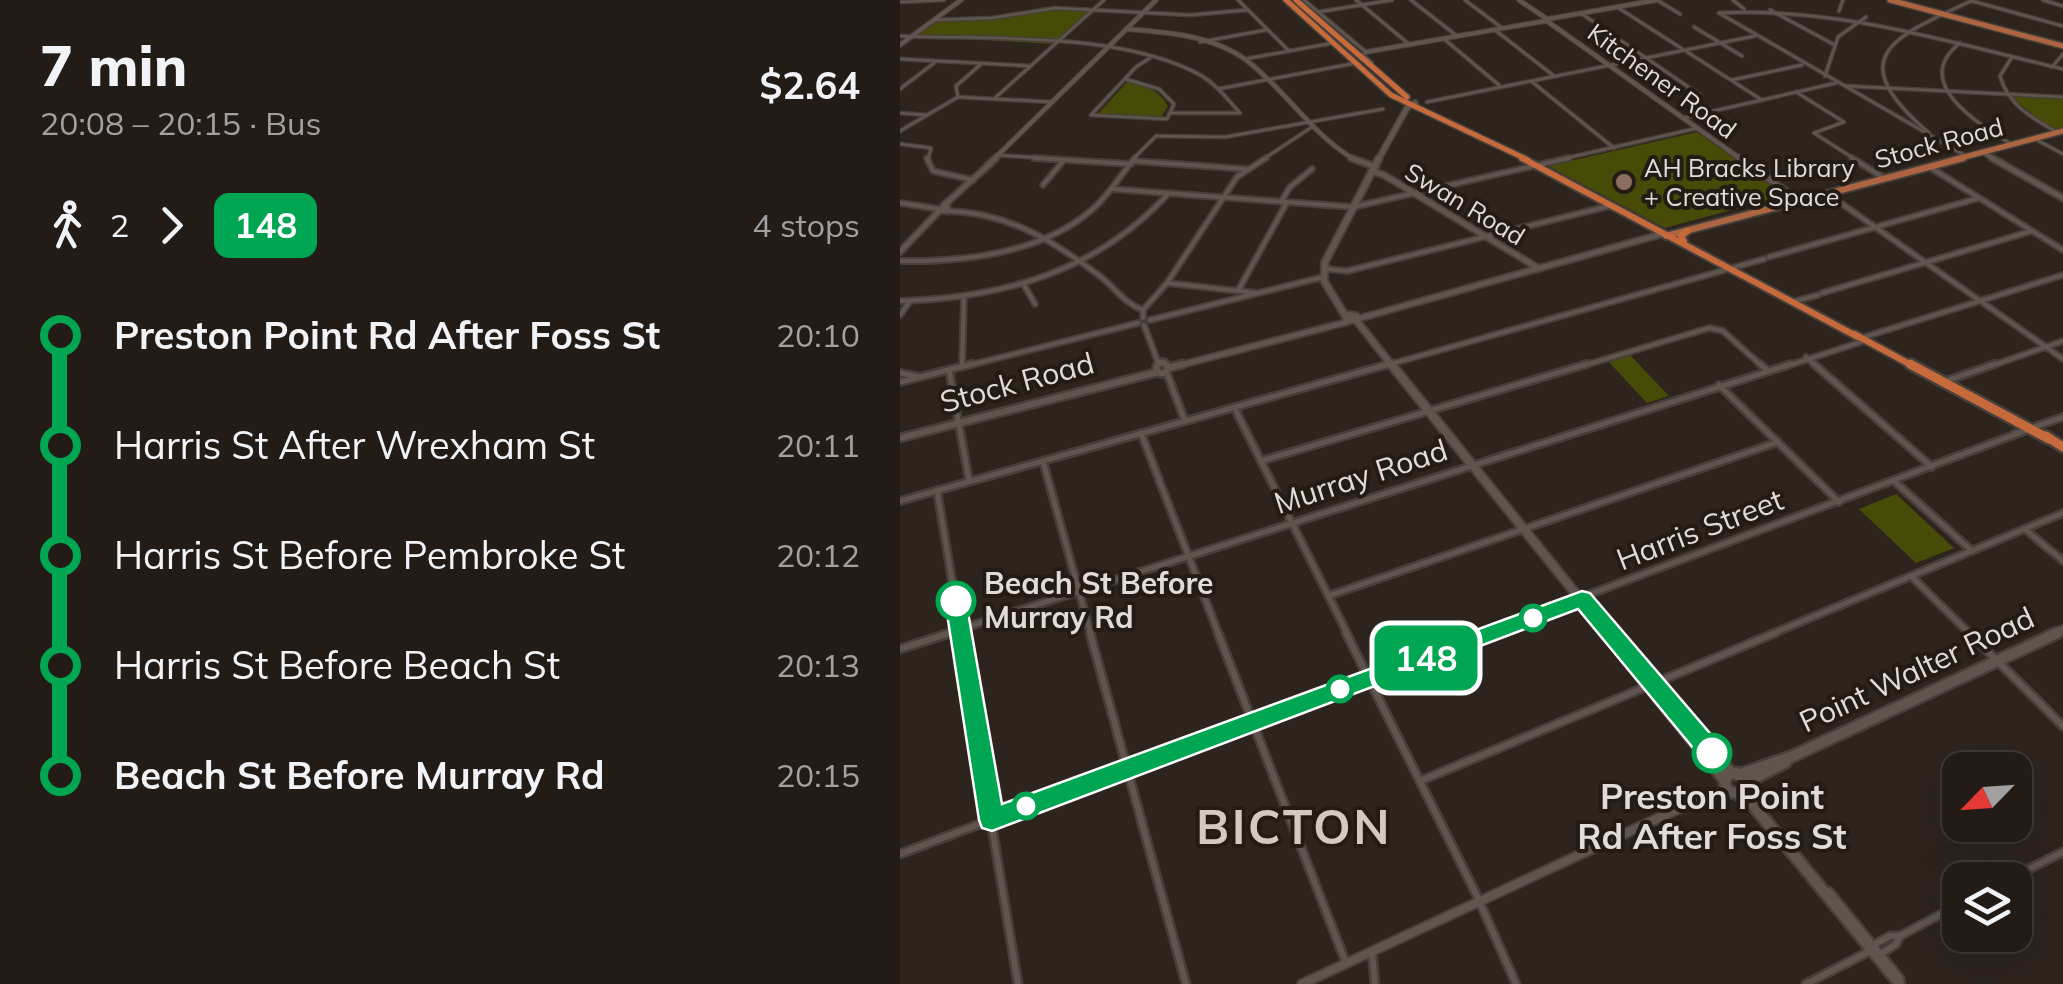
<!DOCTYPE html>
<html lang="en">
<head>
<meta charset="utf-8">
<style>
  body { margin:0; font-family:Mulish,sans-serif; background:#2a241f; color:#f1f3f6; height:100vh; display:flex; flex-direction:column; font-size:38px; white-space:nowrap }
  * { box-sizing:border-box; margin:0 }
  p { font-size:32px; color:#a2a1a1 }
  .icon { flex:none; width:55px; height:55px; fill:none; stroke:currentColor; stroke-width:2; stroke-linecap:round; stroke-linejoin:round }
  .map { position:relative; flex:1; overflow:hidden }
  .panel { display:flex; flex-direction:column; background:#221b16; width:900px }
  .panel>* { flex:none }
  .badge { padding:0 20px; border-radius:15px; font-size:35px; line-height:65px }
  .needle { width:65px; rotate:245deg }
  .tools { position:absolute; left:1042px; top:752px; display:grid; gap:20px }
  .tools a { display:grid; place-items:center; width:90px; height:90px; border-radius:20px; background:#221b16; box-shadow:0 10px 40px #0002,0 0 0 2px #3f3935; font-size:50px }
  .map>.badge { position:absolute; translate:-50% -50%; box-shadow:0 0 0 5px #fff }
  .legs { display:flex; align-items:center; gap:15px; height:110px; padding:0 40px; font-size:32px }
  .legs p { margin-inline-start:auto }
  .headline { display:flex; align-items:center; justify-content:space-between; height:170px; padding:0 40px }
  h1 { font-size:55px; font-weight:800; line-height:75px }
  ul { padding:0 40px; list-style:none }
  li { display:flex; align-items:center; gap:35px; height:110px; font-size:38px }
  li i { display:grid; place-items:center; width:15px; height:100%; margin:0 12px; background:currentColor }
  li i::after { content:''; width:25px; height:25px; margin:-12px; border:8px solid; border-radius:50%; background:#221b16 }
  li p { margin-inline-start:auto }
  li:first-child i { background:linear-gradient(#0000 50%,currentColor 0) }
  li:last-child i { background:linear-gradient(currentColor 50%,#0000 0) }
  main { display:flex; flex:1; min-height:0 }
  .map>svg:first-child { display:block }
  .green { fill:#464c08 }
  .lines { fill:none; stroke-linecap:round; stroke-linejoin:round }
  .minor-far3-casing { stroke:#463f3a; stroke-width:5 }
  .minor-far2-casing { stroke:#463f3a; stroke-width:8 }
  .minor-far1-casing { stroke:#463f3a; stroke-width:10 }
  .minor-casing { stroke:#463f3a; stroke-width:11 }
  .tertiary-far3-casing { stroke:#463f3a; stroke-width:6 }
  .tertiary-far2-casing { stroke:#463f3a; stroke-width:9 }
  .tertiary-far1-casing { stroke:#463f3a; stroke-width:11 }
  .tertiary-casing { stroke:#463f3a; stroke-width:12 }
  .secondary-far3-casing { stroke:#463f3a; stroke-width:8 }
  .secondary-far2-casing { stroke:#463f3a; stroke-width:10 }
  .secondary-far1-casing { stroke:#463f3a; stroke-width:12 }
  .secondary-casing { stroke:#463f3a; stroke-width:15 }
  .primary-far1-casing { stroke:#463f3a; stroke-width:8 }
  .primary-casing { stroke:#463f3a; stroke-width:10 }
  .trunk-far2-casing { stroke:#463f3a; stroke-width:8 }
  .trunk-far1-casing { stroke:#463f3a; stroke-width:10 }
  .trunk-casing { stroke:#463f3a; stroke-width:14 }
  .minor-far3 { stroke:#5f554e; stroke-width:2.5 }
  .minor-far2 { stroke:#5f554e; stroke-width:4 }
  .minor-far1 { stroke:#5f554e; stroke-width:5 }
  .minor { stroke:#5f554e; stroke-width:6 }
  .tertiary-far3 { stroke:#5f554e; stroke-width:4 }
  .tertiary-far2 { stroke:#5f554e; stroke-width:5 }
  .tertiary-far1 { stroke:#5f554e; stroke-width:6 }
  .tertiary { stroke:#5f554e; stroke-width:8 }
  .secondary-far3 { stroke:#5f554e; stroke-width:5 }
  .secondary-far2 { stroke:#5f554e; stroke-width:6 }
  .secondary-far1 { stroke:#5f554e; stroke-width:8 }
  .secondary { stroke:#5f554e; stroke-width:10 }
  .primary-far1 { stroke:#ac6540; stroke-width:5 }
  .primary { stroke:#ac6540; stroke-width:6 }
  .trunk-far2 { stroke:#c66a3b; stroke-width:5 }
  .trunk-far1 { stroke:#c66a3b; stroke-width:6 }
  .trunk { stroke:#c66a3b; stroke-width:9 }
  .line-1 { fill:#00a651; stroke:#fff; stroke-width:2.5 }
  .education-dot { fill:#8d6e63; stroke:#231b14; stroke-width:4 }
  .stop-1-dot { fill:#fff; stroke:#00a651; stroke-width:5 }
  .labels { text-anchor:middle; stroke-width:8; stroke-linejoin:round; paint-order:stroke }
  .far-street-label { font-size:25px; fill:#e2dcd8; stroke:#231b14 }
  .far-poi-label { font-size:25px; fill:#e2dcd8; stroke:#231b14; text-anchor:start }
  .street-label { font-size:30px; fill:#e2dcd8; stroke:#231b14 }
  .stop-label { font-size:30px; font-weight:bold; fill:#e2dcd8; stroke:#231b14; text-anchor:start }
  .near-stop-label { font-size:35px; font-weight:bold; fill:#e2dcd8; stroke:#231b14 }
  .near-district-label { font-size:48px; font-weight:bold; letter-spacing:2.5px; fill:#d4c8bf; stroke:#231b14 }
</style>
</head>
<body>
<main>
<section class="panel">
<div class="headline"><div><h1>7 min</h1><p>20:08 – 20:15 · Bus</p></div><b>$2.64</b></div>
<div class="legs"><svg class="icon" aria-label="walk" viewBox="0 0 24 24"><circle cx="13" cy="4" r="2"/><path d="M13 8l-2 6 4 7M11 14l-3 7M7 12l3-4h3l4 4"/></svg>2<svg class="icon" aria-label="forward" viewBox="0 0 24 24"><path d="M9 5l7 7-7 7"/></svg><b class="badge" style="background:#00a651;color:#fff">148</b><p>4 stops</p></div>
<ul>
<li><i style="color:#00a651"></i><b>Preston Point Rd After Foss St</b><p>20:10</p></li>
<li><i style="color:#00a651"></i><span>Harris St After Wrexham St</span><p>20:11</p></li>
<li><i style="color:#00a651"></i><span>Harris St Before Pembroke St</span><p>20:12</p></li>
<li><i style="color:#00a651"></i><span>Harris St Before Beach St</span><p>20:13</p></li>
<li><i style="color:#00a651"></i><b>Beach St Before Murray Rd</b><p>20:15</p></li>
</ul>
</section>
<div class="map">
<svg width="1163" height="984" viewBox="0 0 1163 984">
  <rect width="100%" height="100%" fill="#2d241e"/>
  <g class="green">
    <polygon points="153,9 189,11 152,44 17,36 36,22 102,19"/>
    <path d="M227,82C246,86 258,89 268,106L260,119L197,115Z"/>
    <polygon points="1109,96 1163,98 1163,128 1153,130"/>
    <polygon points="797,132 886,195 765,228 648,166"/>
    <polygon points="730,355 768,395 769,396 747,403 708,361"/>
    <polygon points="996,494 1054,548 1016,563 959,509"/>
  </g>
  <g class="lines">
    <defs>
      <g id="minor-far3">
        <polyline points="338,0 389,51"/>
        <polyline points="404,0 466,52 463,55 472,63"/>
        <polyline points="456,0 510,45"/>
        <polyline points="511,0 557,36"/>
        <polyline points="565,0 602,28"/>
        <polyline points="757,0 780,14"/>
        <polyline points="833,0 844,9"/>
        <polyline points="1143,0 1163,6"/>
        <polyline points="1072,1 1163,26"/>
        <polyline points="0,2 44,0"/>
        <polyline points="717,7 862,100"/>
        <polyline points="870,10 933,44"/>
        <polyline points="939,11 943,0"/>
        <polyline points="418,12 492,0"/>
        <path d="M819,13C938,7 1048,42 1163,69"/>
        <polyline points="819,13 1066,156"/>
        <polyline points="682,14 800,95"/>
        <polyline points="34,20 92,18 155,8 290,15 347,10"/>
        <polyline points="794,27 842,56"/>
        <polyline points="595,30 654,76"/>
        <path d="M0,36C91,40 221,31 302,76C317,85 328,100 340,113H272"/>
        <polyline points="544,39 599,85"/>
        <polyline points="300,42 366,30"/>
        <path d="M1060,43C1010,82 1077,123 1111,144"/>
        <path d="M1112,57L1100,76C1108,105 1132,118 1157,132"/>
        <polyline points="0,59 131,66"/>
        <polyline points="345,59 433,43"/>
        <polyline points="1152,67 1163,54"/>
        <polyline points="925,76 938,37 966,17"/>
        <polyline points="225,79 259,89 274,104 267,119 191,115 236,67 250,58"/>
        <polyline points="832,80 902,65"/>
        <polyline points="631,81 714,148"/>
        <polyline points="947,86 1163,97"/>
        <polyline points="0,89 34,63"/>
        <polyline points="318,89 456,63"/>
        <polyline points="896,92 944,122 914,133 956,160"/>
        <polyline points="58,97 56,86 80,65"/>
        <polyline points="95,98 204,0"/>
        <polyline points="527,102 855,36"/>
        <polyline points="0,113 27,115"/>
        <polyline points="783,118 936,83"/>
        <polyline points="0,131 58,97 152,102"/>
        <path d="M1029,133C938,55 997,36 1073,0"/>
        <polyline points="1135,139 1163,154"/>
        <polyline points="0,144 31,148 28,160"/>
        <polyline points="96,155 172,160"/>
        <polyline points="232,160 256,136 325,137 483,109"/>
        <polyline points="362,160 412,127"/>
        <polyline points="658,160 798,128"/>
      </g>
      <g id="minor-far2">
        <polyline points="27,158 33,171 73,180"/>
        <polyline points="134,158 231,164"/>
        <polyline points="952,158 984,178"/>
        <polyline points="234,161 345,169"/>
        <polyline points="1031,168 1163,250"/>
        <polyline points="143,185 164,160"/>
        <polyline points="212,189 453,207 669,158"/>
        <polyline points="928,194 1163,359"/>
        <polyline points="381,202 390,187 412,169"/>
        <polyline points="0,203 39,209"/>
        <path d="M47,211C107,212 154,241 201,277C215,288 225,304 243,310"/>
        <polyline points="869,257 1079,198"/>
        <path d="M0,261C66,262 146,253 196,206C211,192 222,173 235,158"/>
        <polyline points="427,269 447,271 709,206"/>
        <polyline points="123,283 135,304"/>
        <polyline points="267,283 357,293"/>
        <polyline points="339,289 386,204"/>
        <polyline points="922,293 1132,231"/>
        <path d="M0,301C102,298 196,272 267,195"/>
        <polyline points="892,302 918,295"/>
        <polyline points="0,315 10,301"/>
        <polyline points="243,318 243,310 267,283 337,177 366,158"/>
        <polyline points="250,320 423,277"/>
        <polyline points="244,325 259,365"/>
        <polyline points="961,338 1163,275"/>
        <polyline points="906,357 917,367"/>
        <polyline points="62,367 64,296"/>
        <polyline points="62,367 238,323"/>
        <polyline points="480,367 864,259"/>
        <polyline points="679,367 809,328 823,331 863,367"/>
        <polyline points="884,367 964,341"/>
        <polyline points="1088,367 1163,341"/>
      </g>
      <g id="minor-far1">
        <polyline points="860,364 867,370"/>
        <polyline points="914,364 1032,467"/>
        <polyline points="49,370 69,480"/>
        <polyline points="266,371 285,421"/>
        <polyline points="0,373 19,377"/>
        <polyline points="0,382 72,364"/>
        <polyline points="1043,382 1095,364"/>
        <polyline points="819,385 939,502"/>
        <polyline points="334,407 448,635"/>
        <polyline points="241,433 319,635"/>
        <polyline points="1114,434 1163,417"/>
        <polyline points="143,461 191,635"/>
        <polyline points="361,461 687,364"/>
        <polyline points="994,481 1072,551"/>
        <polyline points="37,490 61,635"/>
        <polyline points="0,501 489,364"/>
        <polyline points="1125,529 1151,551"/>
        <polyline points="1154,553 1163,561"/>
        <polyline points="1012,577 1071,635"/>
        <polyline points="428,596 878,442"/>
        <polyline points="42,635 891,364"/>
        <polyline points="581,635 1143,424"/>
        <polyline points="869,635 1163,513"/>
      </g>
      <g id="minor">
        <polyline points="60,633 118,984"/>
        <polyline points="190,633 286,984"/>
        <polyline points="318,633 446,963"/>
        <polyline points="446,633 577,896 616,984"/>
        <polyline points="1069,633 1163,726"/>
        <polyline points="0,649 50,633"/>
        <polyline points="520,781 875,633"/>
        <polyline points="0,854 587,633"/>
        <polyline points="1107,880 1163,852"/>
        <polyline points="973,945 990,936 1000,936 1060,904"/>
        <polyline points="472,952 475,984"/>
        <polyline points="981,954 996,944 1000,936"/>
        <polyline points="906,984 970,951"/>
      </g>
      <g id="tertiary-far3">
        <polyline points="619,0 647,19"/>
        <polyline points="648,19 757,0"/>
        <polyline points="647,21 842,160"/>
        <path d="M226,29C266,32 312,35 346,60C386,90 411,134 455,160"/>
        <polyline points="0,45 61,0"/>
        <polyline points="466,52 645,21"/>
        <polyline points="1082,152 1096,160"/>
        <polyline points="93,160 256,0"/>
      </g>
      <g id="tertiary-far2">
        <polyline points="451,158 476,167"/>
        <polyline points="839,158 900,201"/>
        <polyline points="1092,158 1163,198"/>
        <polyline points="88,165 96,158"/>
        <polyline points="471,171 484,175 638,268"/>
        <polyline points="43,206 91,163"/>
        <polygon points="47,206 47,211 39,210"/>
        <polyline points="0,252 39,211"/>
        <polyline points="457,319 762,234"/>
        <polyline points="273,367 447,322"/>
      </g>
      <g id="tertiary-far1">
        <circle cx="262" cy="368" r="5.5"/>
        <polyline points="268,368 283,364"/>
        <polyline points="0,438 258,372"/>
      </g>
      <polyline id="tertiary" points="402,984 765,815 812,794 831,792"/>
      <polyline id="secondary-far3" points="478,160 507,108 515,103"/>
      <g id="secondary-far2">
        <polygon points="449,315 456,316 457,319 446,321"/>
        <polyline points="446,317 424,281 425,262 479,158"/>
        <polyline points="456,320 493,367"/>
      </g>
      <g id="secondary-far1">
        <polyline points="491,364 709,635"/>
        <polyline points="1151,635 1163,630"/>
      </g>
      <g id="secondary">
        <polyline points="707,633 824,779"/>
        <polyline points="815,756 833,774"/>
        <circle cx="835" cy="783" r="10"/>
        <polyline points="838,775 893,756 1157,633"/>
        <polyline points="845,783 886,762"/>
        <polyline points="836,793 852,804 999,983"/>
        <polyline points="928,893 998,979"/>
      </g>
      <g id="primary-far1">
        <polyline points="990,0 1163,46"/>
        <polyline points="1053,160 1163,131"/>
      </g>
      <polyline id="primary" points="766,236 1063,158"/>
      <g id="trunk-far2">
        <polyline points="386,0 491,95 628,160"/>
        <polyline points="396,0 507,97"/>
      </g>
      <g id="trunk-far1">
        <polyline points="622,158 958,337"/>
        <polyline points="784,241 781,236 788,231"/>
        <polyline points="954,334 1015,367"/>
      </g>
      <g id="trunk">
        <polyline points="1010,364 1149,439"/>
        <polyline points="1146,436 1163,447"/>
      </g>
    </defs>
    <use href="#minor-far3" class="minor-far3-casing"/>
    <use href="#minor-far2" class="minor-far2-casing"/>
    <use href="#minor-far1" class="minor-far1-casing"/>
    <use href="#minor" class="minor-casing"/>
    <use href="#tertiary-far3" class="tertiary-far3-casing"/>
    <use href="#tertiary-far2" class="tertiary-far2-casing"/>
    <use href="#tertiary-far1" class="tertiary-far1-casing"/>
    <use href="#tertiary" class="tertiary-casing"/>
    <use href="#secondary-far3" class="secondary-far3-casing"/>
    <use href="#secondary-far2" class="secondary-far2-casing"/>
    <use href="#secondary-far1" class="secondary-far1-casing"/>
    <use href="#secondary" class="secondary-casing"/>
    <use href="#primary-far1" class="primary-far1-casing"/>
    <use href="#primary" class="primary-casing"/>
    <use href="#trunk-far2" class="trunk-far2-casing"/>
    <use href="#trunk-far1" class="trunk-far1-casing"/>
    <use href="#trunk" class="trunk-casing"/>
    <use href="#minor-far3" class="minor-far3"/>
    <use href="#minor-far2" class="minor-far2"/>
    <use href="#minor-far1" class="minor-far1"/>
    <use href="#minor" class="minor"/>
    <use href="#tertiary-far3" class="tertiary-far3"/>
    <use href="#tertiary-far2" class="tertiary-far2"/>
    <use href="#tertiary-far1" class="tertiary-far1"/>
    <use href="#tertiary" class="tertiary"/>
    <use href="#secondary-far3" class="secondary-far3"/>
    <use href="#secondary-far2" class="secondary-far2"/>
    <use href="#secondary-far1" class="secondary-far1"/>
    <use href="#secondary" class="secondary"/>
    <use href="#primary-far1" class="primary-far1"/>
    <use href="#primary" class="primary"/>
    <use href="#trunk-far2" class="trunk-far2"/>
    <use href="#trunk-far1" class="trunk-far1"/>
    <use href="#trunk" class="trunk"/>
  </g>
  <polygon class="line-1" points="682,591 690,593 820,745 824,753 820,760 812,764 803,760 678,609 92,831 82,828 79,820 45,601 48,595 56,593 66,601 102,804"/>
  <circle class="education-dot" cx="724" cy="182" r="10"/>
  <g class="stop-1-dot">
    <circle cx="56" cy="601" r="18"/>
    <circle cx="633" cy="618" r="12"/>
    <circle cx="440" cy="689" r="12"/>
    <circle cx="812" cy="753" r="18"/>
    <circle cx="126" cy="806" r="12"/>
  </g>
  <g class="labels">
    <g class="far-street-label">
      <text transform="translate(762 81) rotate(36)" y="9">Kitchener Road</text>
      <text transform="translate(1039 143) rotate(-15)" y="9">Stock Road</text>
      <text transform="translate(565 204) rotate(31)" y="9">Swan Road</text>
    </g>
    <g class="far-poi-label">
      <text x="744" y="177">AH Bracks Library<tspan x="744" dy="29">+ Creative Space</tspan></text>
    </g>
    <g class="street-label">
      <text transform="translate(117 383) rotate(-15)" y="10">Stock Road</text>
      <text transform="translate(461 477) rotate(-18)" y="10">Murray Road</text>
      <text transform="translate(800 530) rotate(-21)" y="10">Harris Street</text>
      <text transform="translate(1017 670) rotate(-25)" y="10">Point Walter Road</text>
    </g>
    <g class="stop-label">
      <text x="84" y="594">Beach St Before<tspan x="84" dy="34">Murray Rd</tspan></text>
    </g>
    <g class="near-stop-label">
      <text x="812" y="809">Preston Point<tspan x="812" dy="40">Rd After Foss St</tspan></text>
    </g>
    <g class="near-district-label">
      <text x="394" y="844">BICTON</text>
    </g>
  </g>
</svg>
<div class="tools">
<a><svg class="needle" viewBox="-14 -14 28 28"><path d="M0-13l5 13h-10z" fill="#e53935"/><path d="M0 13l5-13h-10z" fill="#a2a1a1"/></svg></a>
<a><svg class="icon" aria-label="layers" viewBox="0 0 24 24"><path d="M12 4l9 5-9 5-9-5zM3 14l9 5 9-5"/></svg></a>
</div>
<b class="badge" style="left:526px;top:658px;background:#00a651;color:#fff">148</b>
</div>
</main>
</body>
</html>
